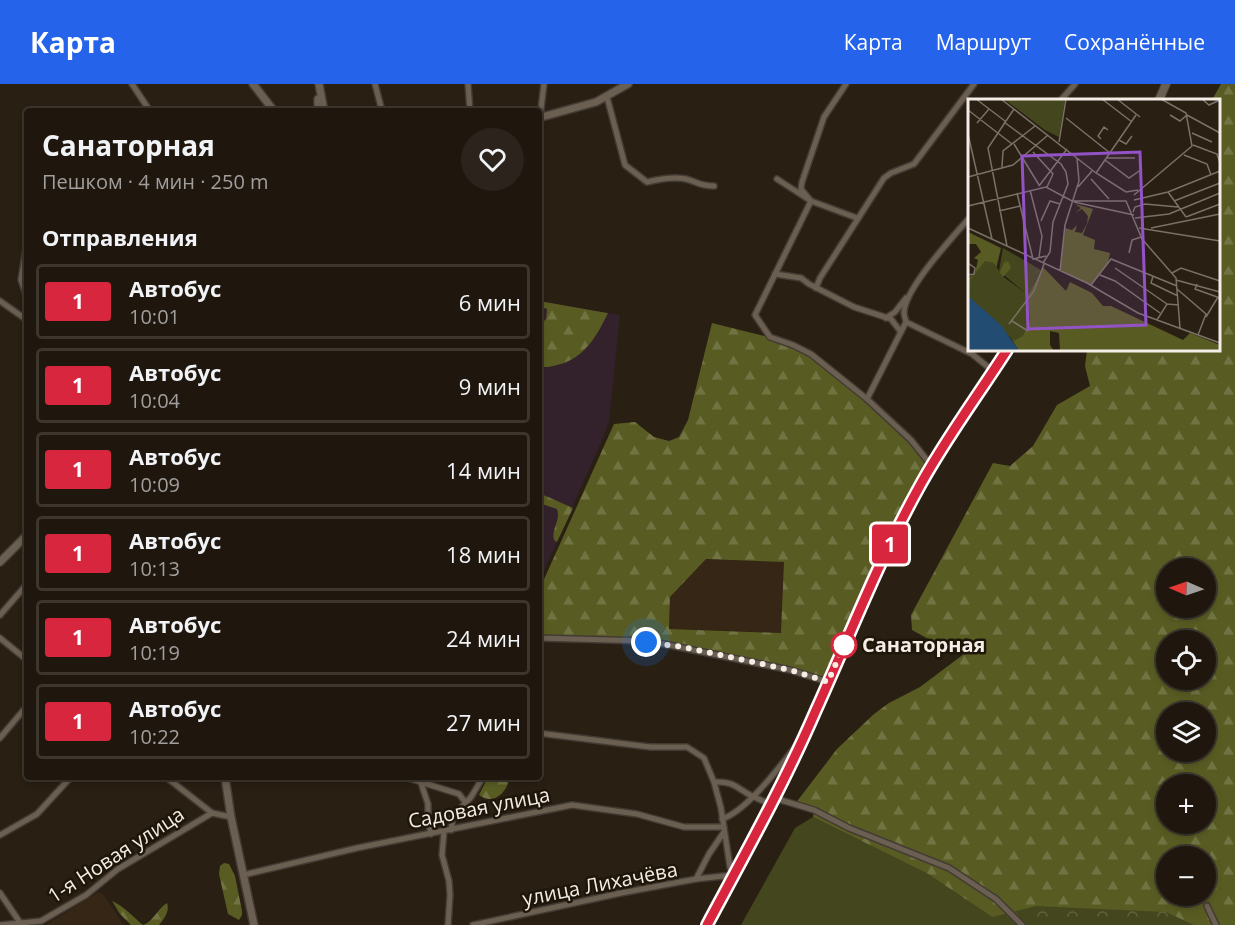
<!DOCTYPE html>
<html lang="ru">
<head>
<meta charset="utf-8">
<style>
  body { margin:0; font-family:"Open Sans",sans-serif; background:#2c241c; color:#f1f3f6; height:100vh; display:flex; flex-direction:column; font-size:22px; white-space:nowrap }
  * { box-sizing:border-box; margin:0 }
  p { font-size:20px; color:#a19f9e }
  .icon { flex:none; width:33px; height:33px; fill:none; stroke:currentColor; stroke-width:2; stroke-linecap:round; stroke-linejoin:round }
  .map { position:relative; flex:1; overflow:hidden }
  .sheet { position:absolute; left:24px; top:24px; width:518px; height:672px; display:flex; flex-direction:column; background:#1f170e; border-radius:6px; box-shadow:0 3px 9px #0003,0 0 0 2px #3c362e }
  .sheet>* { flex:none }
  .badge { padding:0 12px; border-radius:4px; font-size:21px; line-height:39px }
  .needle { width:39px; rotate:272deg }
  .tools { position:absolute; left:1156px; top:474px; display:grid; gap:12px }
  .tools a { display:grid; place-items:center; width:60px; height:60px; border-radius:50%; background:#1f170e; box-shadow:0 3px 9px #0003,0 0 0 2px #3c362e; font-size:30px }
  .you { position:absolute; width:30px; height:30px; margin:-15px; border:4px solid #fff; border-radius:50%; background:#1a73e8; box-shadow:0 0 0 9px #1a73e833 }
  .map>.badge { position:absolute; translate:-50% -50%; box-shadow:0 0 0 3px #fff }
  h2 { padding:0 18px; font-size:22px; line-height:54px }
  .round { display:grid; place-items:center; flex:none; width:63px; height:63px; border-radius:32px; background:#2c241c }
  .summary { display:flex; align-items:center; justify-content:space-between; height:102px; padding:0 18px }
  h1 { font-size:28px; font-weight:700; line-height:45px }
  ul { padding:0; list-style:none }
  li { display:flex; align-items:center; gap:18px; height:75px; margin:0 12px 9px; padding:0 6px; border:3px solid #3c362e; border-radius:6px }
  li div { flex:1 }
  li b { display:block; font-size:22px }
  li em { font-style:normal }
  li .badge { min-width:66px; font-weight:700; text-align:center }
  header { display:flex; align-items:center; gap:36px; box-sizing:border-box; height:84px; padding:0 30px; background:#2563eb; color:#fff }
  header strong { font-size:28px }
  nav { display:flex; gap:33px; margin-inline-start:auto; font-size:21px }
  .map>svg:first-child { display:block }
  .built { fill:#352615 }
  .medical { fill:#33222b }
  .green { fill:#44471e }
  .forest { fill:url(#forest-firs); fill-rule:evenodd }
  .park { fill:url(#park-crowns) }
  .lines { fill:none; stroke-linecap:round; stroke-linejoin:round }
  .minor-casing { stroke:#433b34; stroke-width:8 }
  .tertiary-casing { stroke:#433b34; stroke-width:10 }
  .secondary-casing { stroke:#433b34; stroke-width:10 }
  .minor { stroke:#6b5f51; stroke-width:5 }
  .tertiary { stroke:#6b5f51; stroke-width:7 }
  .secondary { stroke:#6b5f51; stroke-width:8 }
  .line-casing { stroke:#fff; stroke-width:14 }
  .line { stroke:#d7263d; stroke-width:9 }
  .walk { stroke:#f4ede6; stroke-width:6; stroke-dasharray:0 10.8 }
  .stop-dot { fill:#fff; stroke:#d7263d; stroke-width:3 }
  .labels { text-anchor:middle; stroke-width:5; stroke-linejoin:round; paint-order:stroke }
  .stop-label { font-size:20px; font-weight:bold; fill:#f4ede6; stroke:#1f160a; text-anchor:start }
  .street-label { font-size:20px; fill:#f4ede6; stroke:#1f160a }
  .inset-road { fill:none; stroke:#7a7167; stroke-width:1.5 }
  .view { fill:#9353c7; fill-opacity:0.15; stroke:#9353c7; stroke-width:3 }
  .inset-edge { fill:none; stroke:#f4ede6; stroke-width:3 }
</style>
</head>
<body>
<header>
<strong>Карта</strong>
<nav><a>Карта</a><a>Маршрут</a><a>Сохранённые</a></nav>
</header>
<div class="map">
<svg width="1235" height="841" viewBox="0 0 1235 841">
  <defs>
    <pattern id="forest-firs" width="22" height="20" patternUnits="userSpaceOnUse" patternTransform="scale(1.5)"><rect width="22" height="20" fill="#595c22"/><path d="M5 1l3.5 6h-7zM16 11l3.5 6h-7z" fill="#717442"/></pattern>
    <pattern id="park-crowns" width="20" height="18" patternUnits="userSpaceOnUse" patternTransform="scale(1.5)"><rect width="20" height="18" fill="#44471e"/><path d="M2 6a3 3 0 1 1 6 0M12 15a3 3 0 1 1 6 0" fill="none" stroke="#60623f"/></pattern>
  </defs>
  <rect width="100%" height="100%" fill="#291f13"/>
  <g class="built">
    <polygon points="706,475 785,478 782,549 669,545 670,513"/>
    <polygon points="98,808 102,809 124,841 46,841"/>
  </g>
  <polygon class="medical" points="539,217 620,231 609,338 603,354 539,498"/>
  <polygon class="green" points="813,733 928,790 992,833 986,841 741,841 795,744"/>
  <g class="forest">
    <path d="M1221,0H1235V841H986L992,833L928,790L813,733L814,726L795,720L837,665L874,630L889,619L920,603L976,561L966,554L952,561L932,557L912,546L911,531L993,379L1010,382L1033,362L1057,321L1090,302L1085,282L1087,266H1218V16H1212ZM1167,484H1206V524H1167ZM1167,556H1206V596H1167ZM1167,628H1206V668H1167ZM1167,700H1206V740H1167ZM1167,772H1206V812H1167Z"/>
    <path d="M539,217L607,229H608C596,253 584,275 557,281C550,283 545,284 539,282V242L546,235L547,225L539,222Z"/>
    <path d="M712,239L784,257L811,270L882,328L931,381L828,598L815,593L664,560L539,554L538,510L541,502L614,340L635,338L654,353L669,357L679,353L688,336ZM706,475L784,478L781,549L669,545L670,513Z"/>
    <path d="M539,409L573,424L557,458L554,456C551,444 561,438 557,425L539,419Z"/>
    <path d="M488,693H510C507,708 494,722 479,711Z"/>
    <polygon points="224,779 229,780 235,792 242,827 242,831 239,836 228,830 219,790 220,782"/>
    <path d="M112,817C124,822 133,833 143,841C154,837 157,825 167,819C170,827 164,835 159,841H131L120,830Z"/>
  </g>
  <polygon class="park" points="1036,822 1166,828 1194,841 986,841 992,833"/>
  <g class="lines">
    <defs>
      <g id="minor">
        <polyline points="132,0 150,27"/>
        <polyline points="375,0 382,27"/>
        <polyline points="468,0 470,27"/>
        <polyline points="846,0 824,33 802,98 801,105 811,117 755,231 770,253 793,261 811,270 867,315 911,356 931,381"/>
        <path d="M607,13L625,81L647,98C659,95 673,92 686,95C698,98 699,102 714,102"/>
        <polyline points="1061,16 1075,0"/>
        <polyline points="540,33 544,0"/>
        <polyline points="777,95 811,117 857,134"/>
        <polyline points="27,159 21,196 27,213"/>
        <polyline points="775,190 801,194 809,200 854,223 891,235 901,248"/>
        <polyline points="816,204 820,194 884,94 891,89 914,80 974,0"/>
        <polyline points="0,217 27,236"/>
        <polyline points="886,234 895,228 906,214"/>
        <polyline points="906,238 972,270 993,287"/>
        <path d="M867,315L906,238C906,237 904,231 904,229C904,205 953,153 970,133"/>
        <polyline points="0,531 27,500"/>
        <polyline points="0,554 27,576"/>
        <polyline points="538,554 647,557 664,560 790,586 828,598"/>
        <path d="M538,649L650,663H687L704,674L714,698C735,697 736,704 752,712C758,715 765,718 771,720"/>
        <polyline points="0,654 27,622"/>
        <polyline points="166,693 212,729 231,733"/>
        <polyline points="405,693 459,710 466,719"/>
        <polyline points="421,699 428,720 428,735 431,750"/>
        <polyline points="774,714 814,726 849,744 949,784 996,815 1022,841"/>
        <path d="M722,735C747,727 780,682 797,661"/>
        <polyline points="451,746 453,733 471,713 483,693"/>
        <polyline points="444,747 442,771 449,797 450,811 448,841"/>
        <polyline points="0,751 37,730 71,693"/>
        <polyline points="243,791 357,764 572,721 637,730 684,743 723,743"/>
        <polyline points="696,795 709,770 724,748"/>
        <polyline points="0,809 21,840"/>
        <polyline points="1207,822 1216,841"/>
        <polyline points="0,841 41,837 86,811 118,785 212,729"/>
        <polyline points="473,841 621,809 696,795 733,791 730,783 721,724 714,698"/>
      </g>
      <g id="tertiary">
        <polyline points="253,0 274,27"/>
        <polyline points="319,0 324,27"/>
        <polyline points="318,27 318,15"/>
        <polyline points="538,34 596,18 628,0"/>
        <polyline points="0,478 27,451"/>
        <polyline points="225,693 231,733 254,841"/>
      </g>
      <g id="secondary">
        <polyline points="1159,16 1166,0"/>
        <path d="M707,841C744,770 784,700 816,626C848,553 878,478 917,407C943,358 977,313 1007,266"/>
      </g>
    </defs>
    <use href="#minor" class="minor-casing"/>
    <use href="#tertiary" class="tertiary-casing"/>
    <use href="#secondary" class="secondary-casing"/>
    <use href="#minor" class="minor"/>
    <use href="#tertiary" class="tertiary"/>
    <use href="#secondary" class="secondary"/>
  </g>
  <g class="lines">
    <defs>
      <path id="line" d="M707,841C745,770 784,700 816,626C849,553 878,478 917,407C943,358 977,313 1007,266"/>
    </defs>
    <use href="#line" class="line-casing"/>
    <use href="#line" class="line"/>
    <polyline class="walk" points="646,558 683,563 790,586 828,598 844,561"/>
  </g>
  <circle class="stop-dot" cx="844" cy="561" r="12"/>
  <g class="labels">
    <g class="stop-label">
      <text x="862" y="568">Санаторная</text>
    </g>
    <g class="street-label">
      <text transform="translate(479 724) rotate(-11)" y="7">Садовая улица</text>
      <text transform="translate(116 771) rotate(-33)" y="7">1-я Новая улица</text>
      <text transform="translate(600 800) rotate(-11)" y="7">улица Лихачёва</text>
    </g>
  </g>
  <g transform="translate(968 15)">
    <rect width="252" height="252" fill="#291f13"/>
    <path d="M36,0H97L91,38L77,31ZM35,149L73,171L60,196L31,172Z" fill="#44471e"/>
    <path d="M107,105L125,110L115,136L127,141L126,150L142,154L140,164L123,186L92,172L97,129L104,131L109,126L107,133L114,134L119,125L120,117L114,110L107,114L113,109ZM0,133L33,149L28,170L32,173L38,159L37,164L40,162L43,169L35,178L60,196L75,168L98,192L102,183L124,194L135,207H143L215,241L222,234L252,246V252H51L35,226L0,197V180L7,174L10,161L6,159L13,153L8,145H0ZM82,232L91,234L92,251L86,252L82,246Z" fill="#595c22" fill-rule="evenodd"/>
    <path d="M17,162L26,164L35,178L60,196L62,221L55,237L46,242L0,197V183Z" fill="#44471e"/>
    <path d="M0,197L33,226L51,252H0Z" fill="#234c73"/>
    <path class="inset-road" d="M8,0L37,22M33,0L128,74L158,93L170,91M134,0L164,23M149,0L172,18M234,0L241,6L252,1M0,11L44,45M202,16L212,22L219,16L252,34M98,19L142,54M36,23L93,65L98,73L100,85L85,123L82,153L75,164M9,24L21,10M224,34L244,43M0,35L24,140M133,40L130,37L136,28L140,31M151,41L158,45L164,37M91,43L98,0M46,45L71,86M225,46L249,55L252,64M65,53L85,75L79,88M216,56L239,65L243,76M139,59H167M137,61L161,79L174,70M34,68L35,52L67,27M128,74L168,16M0,78L45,66L80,36M123,80L141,100M71,87L99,50M110,88L124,72M62,91L74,137L71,158M200,93L218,118M49,94L65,160L78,157M166,96L224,47L218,14L193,0M166,101L200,93L252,72M206,102L252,84M106,103L166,116M0,107L78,88L104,102H158L174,140L208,179L212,229M31,112L52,107M165,113L167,108L177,105L210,108M218,118L252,105M167,119L201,115L252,94M73,122L82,102L92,105M0,129L119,184L170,214L252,244M171,129L252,142M183,129L252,115M39,147L20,49L46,10M161,154L164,141L173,138M0,164L7,169L6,175L0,176M147,169L199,205M92,172L97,126L111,82L109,59M204,174L213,169L252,182M132,176L147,182L192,214M185,177L183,184L210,197M208,181L252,193M229,185L227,190L252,199M123,186L143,160L209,187M209,190L238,215L230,236M238,218L250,198M189,221L199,205L211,206M44,222L60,232M41,225L66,192L76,165"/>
    <path class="view" d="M172,53L178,226L60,230L54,57Z"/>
    <rect width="252" height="252" class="inset-edge"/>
  </g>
</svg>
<div class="tools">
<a><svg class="needle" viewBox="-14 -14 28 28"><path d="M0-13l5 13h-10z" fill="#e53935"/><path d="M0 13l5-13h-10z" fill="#a19f9e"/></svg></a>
<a><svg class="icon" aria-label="locate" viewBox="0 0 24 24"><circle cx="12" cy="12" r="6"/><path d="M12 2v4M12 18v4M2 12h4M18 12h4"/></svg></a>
<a><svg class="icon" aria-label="layers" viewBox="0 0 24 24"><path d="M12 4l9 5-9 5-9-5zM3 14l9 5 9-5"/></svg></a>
<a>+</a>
<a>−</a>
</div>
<div class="you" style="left:646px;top:558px"></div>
<b class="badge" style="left:890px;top:460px;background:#d7263d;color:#fff">1</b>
<section class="sheet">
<div class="summary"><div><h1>Санаторная</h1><p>Пешком · 4 мин · 250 m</p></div><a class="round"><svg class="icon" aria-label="heart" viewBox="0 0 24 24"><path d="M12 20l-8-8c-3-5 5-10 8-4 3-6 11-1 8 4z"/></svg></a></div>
<h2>Отправления</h2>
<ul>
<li><span class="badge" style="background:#d7263d;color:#fff">1</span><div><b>Автобус</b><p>10:01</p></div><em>6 мин</em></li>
<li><span class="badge" style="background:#d7263d;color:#fff">1</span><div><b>Автобус</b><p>10:04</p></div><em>9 мин</em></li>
<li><span class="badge" style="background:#d7263d;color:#fff">1</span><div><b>Автобус</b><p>10:09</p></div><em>14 мин</em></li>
<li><span class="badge" style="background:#d7263d;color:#fff">1</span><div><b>Автобус</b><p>10:13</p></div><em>18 мин</em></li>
<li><span class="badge" style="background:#d7263d;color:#fff">1</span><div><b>Автобус</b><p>10:19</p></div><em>24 мин</em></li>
<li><span class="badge" style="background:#d7263d;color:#fff">1</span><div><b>Автобус</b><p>10:22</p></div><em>27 мин</em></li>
</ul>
</section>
</div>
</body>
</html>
